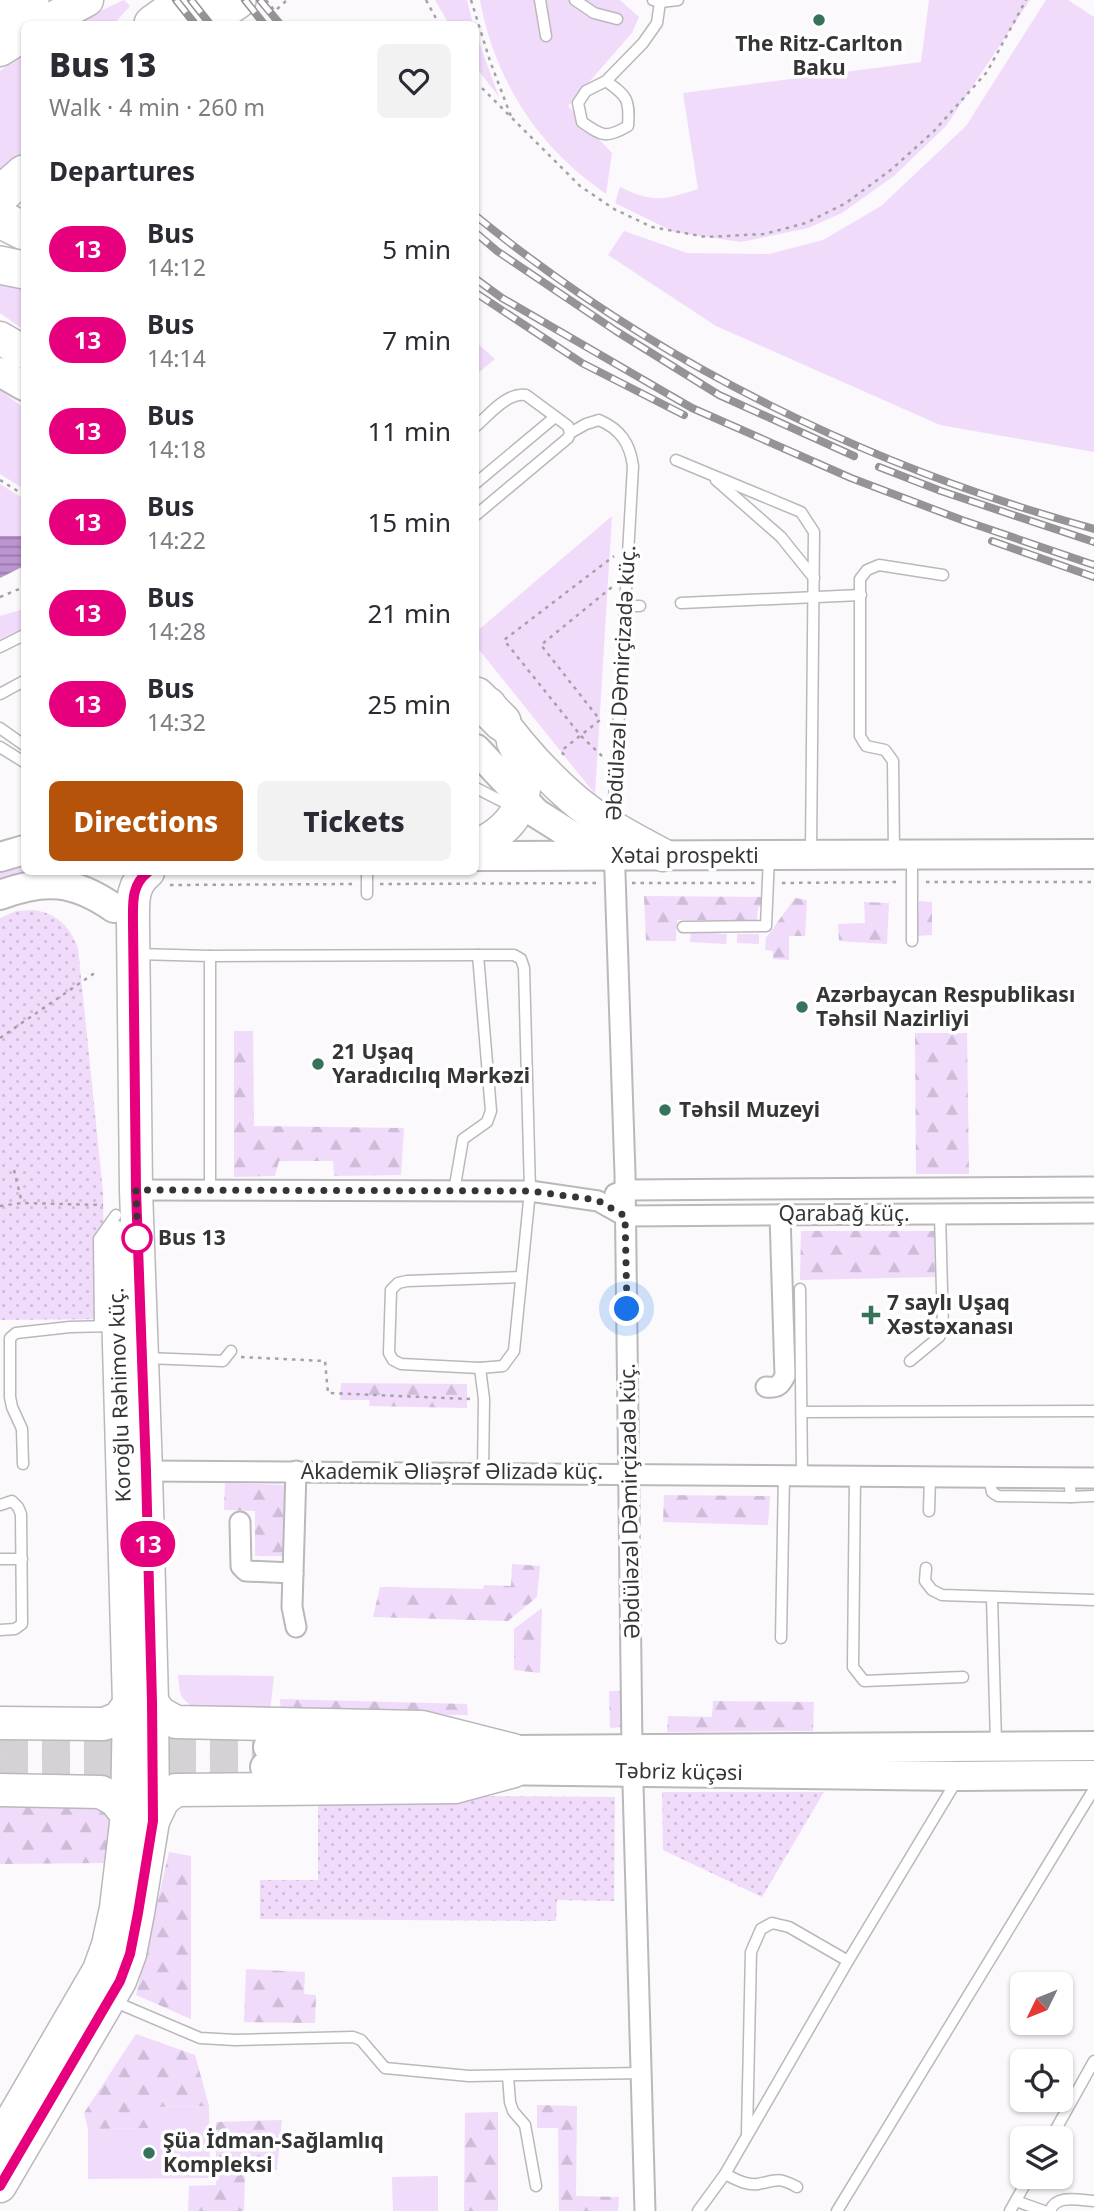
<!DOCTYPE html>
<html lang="en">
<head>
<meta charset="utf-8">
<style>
  body { margin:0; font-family:"Noto Sans",sans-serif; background:#f2f2f3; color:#2b2b33; height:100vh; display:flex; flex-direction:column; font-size:26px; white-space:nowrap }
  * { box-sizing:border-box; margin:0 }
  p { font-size:23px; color:#7c7c81 }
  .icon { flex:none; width:38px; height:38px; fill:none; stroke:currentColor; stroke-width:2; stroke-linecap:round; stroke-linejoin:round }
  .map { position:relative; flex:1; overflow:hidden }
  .details { position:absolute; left:21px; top:21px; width:458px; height:854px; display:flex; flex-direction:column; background:#fff; border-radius:10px; box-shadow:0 2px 5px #0004 }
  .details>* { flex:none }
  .badge { padding:0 14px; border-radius:23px; font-size:24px; line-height:46px }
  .needle { width:46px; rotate:227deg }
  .buttons { position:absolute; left:1010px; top:1972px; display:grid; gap:14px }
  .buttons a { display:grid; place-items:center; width:63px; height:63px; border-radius:10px; background:#fff; box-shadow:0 2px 5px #0004; font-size:35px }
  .you { position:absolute; width:35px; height:35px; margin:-18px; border:5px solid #fff; border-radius:50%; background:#1a73e8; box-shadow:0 0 0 10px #1a73e833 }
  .map>.badge { position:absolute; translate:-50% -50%; box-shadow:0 0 0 4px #fff }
  h2 { padding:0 28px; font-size:26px; line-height:63px }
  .round { display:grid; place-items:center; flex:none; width:74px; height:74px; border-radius:10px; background:#f2f2f3 }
  .overview { display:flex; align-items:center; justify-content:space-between; height:119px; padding:0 28px }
  h1 { font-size:33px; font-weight:800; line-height:52px }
  .action { display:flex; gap:14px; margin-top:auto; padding:14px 28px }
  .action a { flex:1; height:80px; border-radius:10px; background:#b45309; color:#fff; font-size:28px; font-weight:800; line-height:80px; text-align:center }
  .action a+a { background:#f2f2f3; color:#2b2b33 }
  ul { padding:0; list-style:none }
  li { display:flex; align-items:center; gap:21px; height:91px; padding:0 28px }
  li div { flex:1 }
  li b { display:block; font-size:26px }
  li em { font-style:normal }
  li .badge { min-width:77px; font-weight:700; text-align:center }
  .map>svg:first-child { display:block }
  .green { fill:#f0dbfb }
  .forest { fill:url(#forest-firs) }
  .park { fill:url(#park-dots) }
  .water { fill:url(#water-rules) }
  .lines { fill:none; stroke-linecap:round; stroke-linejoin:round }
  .secondary-tunnel { stroke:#d4d2d4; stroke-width:28; stroke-dasharray:28 14; stroke-linecap:butt }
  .lane-casing { stroke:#bab8bb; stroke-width:13 }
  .street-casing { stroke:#bab8bb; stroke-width:23 }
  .secondary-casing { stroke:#bab8bb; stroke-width:32 }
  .primary-casing { stroke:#bab8bb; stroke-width:35 }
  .highway-casing { stroke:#bab8bb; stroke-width:40 }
  .path { stroke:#a4a2a5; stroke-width:2.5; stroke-dasharray:3.5 5; stroke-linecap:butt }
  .lane { stroke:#fff; stroke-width:10 }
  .street { stroke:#fff; stroke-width:19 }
  .secondary { stroke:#fff; stroke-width:28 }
  .primary { stroke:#fff; stroke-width:32 }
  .highway { stroke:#fff; stroke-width:37 }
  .rail-casing { stroke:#959395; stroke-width:8 }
  .rail { stroke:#fff; stroke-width:5; stroke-dasharray:16; stroke-linecap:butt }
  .line-casing { stroke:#fff; stroke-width:16 }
  .line { stroke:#e6007e; stroke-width:10 }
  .walk { stroke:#363536; stroke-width:7; stroke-dasharray:0 12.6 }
  .poi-dot { fill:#37725b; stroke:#fff; stroke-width:2.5 }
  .stop-dot { fill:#fff; stroke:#e6007e; stroke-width:3.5 }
  .labels { text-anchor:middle; stroke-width:7; stroke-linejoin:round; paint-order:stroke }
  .poi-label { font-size:21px; font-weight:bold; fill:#363536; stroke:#fff; text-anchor:start }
  .street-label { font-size:21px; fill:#363536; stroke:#fff }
  .stop-label { font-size:21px; font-weight:bold; fill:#363536; stroke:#fff; text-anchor:start }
</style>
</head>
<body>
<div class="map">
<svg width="1094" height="2211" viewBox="0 0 1094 2211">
  <defs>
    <pattern id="forest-firs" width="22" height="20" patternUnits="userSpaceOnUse" patternTransform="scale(1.75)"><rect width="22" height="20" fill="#f0dbfb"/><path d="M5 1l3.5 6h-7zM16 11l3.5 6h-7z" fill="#cebdd8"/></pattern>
    <pattern id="park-dots" width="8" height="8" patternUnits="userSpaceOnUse" patternTransform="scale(1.75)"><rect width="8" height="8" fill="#f0dbfb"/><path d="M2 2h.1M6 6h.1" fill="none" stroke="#cebdd8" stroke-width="1.8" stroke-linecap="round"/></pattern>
    <pattern id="water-rules" width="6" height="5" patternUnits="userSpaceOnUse" patternTransform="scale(1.75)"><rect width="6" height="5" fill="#bb95cf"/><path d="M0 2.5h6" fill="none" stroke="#997aa9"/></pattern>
  </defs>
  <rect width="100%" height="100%" fill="#fbf9fc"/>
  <g class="green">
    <polygon points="124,0 130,6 114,24 72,24"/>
    <polygon points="435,0 467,0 473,24 449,24"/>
    <path d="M480,0H620L639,17L632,33L568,106L612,153L606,194C595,185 582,177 572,167C524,125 491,63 480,0Z"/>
    <path d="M929,0H1030L946,126L894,176L842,213L808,228L741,242L674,232L615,203L620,187C653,203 664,200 698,189L683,93L921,62Z"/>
    <polygon points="1046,0 1068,0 1094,17 1094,452 940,425 716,326 608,255 624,231 687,253 769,254 823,240 881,206 966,126"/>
    <polygon points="476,34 499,97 476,67"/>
    <polygon points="24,54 24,154 0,178 0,71"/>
    <polygon points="0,274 24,281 24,330 0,313"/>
    <polygon points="476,342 495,359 476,375"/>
    <polygon points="0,390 24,408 24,489 0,474"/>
    <polygon points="0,484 24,499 24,536 0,536"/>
    <polygon points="612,516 595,794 476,646 476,632"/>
    <polygon points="24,609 24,628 0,639 0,616"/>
    <polygon points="24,864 24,872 34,872 0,880 0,871"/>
    <polygon points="691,932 727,934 726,944 690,942"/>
    <polygon points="737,934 759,934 759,944 737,943"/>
    <path d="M178,1675L274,1676L270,1711C247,1711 197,1719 182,1697C179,1692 179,1682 178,1675Z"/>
    <polygon points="209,2106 210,2178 88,2179 88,2129 148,2128 148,2107"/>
    <polygon points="438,2176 438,2211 393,2211 392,2177"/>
  </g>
  <g class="forest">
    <polygon points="644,896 765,897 764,906 758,907 757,920 677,920 676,941 646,941"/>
    <polygon points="795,898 807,900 805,936 789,936 789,960 773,959 773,951 765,950 766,938"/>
    <polygon points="919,901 932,902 932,935 917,936"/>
    <polygon points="864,902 889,903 887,944 839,941 838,924 865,923"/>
    <polygon points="234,1031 253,1031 254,1126 404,1128 401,1175 334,1176 333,1161 279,1161 275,1176 234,1177"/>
    <polygon points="915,1033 967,1033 969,1174 916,1174"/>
    <polygon points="801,1231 934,1231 935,1277 800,1280"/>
    <polygon points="341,1383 467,1384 467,1408 369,1406 370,1400 340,1400"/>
    <polygon points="225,1483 285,1485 283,1556 255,1556 255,1511 224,1510"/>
    <polygon points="664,1495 770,1496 768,1525 663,1522"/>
    <polygon points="512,1564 540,1566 537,1597 508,1621 373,1617 380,1587 483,1589 484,1585 511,1586"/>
    <polygon points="542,1608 540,1673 514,1670 514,1629"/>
    <polygon points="609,1691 622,1691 623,1727 610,1728"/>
    <polygon points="280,1699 467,1704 468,1715 281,1713"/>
    <polygon points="713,1701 814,1702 813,1731 667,1732 668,1716 712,1717"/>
    <polygon points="0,1799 103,1804 110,1818 107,1863 0,1864"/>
    <polygon points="169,1852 191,1856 191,2019 136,1995"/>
    <polygon points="246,1969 305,1972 304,1994 316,1995 315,2023 244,2022"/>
    <polygon points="136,2034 195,2055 209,2106 148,2107 148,2128 88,2129 84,2113"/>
    <polygon points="537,2105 577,2106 576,2196 619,2197 618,2211 559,2211 558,2128 537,2128"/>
    <polygon points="498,2112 498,2211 464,2211 465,2113"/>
    <polygon points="282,2120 277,2170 245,2170 244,2211 188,2211 189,2186 216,2185 216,2122"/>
  </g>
  <g class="park">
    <path d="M34,910C58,914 69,926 78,948L103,1192L105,1319L0,1320V918L16,911Z"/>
    <polygon points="662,1792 824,1792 762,1897 663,1850"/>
    <polygon points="318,1795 615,1797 614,1901 557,1900 556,1921 260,1919 260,1880 318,1880"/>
  </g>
  <polygon class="water" points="0,536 24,536 24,566 0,578"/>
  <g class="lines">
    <g class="secondary-tunnel">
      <polyline points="0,1743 268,1747"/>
      <polyline points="0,1765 265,1767"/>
    </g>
    <defs>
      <g id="lane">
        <polyline points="540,0 546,36"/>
        <polyline points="575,0 594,13 617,19"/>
        <polyline points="653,0 660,2 678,0"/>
        <path d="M606,81C627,96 630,99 628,126C606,139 602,136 582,122L578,103L586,91L606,81L643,43L657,23L660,2"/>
        <path d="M476,426C489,415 507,392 526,395L568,426L570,433L568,438L476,515"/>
        <path d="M570,433L586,424L599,420C620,429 630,443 633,466L613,819"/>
        <polyline points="676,460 801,512 814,532 811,851"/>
        <polyline points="716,480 781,537 814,578"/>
        <polyline points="476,483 555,417"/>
        <polyline points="681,603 861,595"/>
        <polyline points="624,606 640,606"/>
        <polyline points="0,647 24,635"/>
        <polyline points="0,694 24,681"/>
        <polyline points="0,728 24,745"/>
        <polyline points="0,747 24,762"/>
        <polyline points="476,788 513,807"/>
        <polyline points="894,851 893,761 885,750 866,746 860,736 860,579 867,570 879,565 943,575"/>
        <polyline points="912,855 912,941"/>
        <polyline points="367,872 367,894"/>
        <polyline points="683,927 766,926 769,856"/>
        <polyline points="137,954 210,956 210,1190"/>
        <polyline points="210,956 478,955"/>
        <polyline points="454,1191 463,1139 487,1122 491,1111 478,955 514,955 521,959 524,968 530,1191 514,1351 503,1366 480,1368 484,1399 483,1473"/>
        <polyline points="800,1289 802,1475"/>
        <polyline points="100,1326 99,1239 116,1215"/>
        <polyline points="146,1358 223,1361 231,1351"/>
        <polyline points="910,1361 939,1337 943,1330 940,1214"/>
        <polyline points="480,1368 401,1364 393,1360 389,1353 391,1290 398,1283 407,1281 521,1277"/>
        <polyline points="802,1412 1094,1411"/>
        <polyline points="23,1464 22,1429 12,1407 10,1397 10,1338 16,1333 70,1327 114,1326"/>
        <polyline points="855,1476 853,1667 864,1681 963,1677"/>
        <polyline points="989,1477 992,1492 998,1496 1071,1497"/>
        <polyline points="1069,1478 1071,1497 1094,1496"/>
        <polyline points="0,1505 12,1501 18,1507 21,1514 22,1619 22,1624 15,1629 0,1630"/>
        <polyline points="929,1511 930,1477"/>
        <polyline points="0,1559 22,1559"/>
        <polyline points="926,1568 925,1581 932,1590 942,1595 1094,1600"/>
        <polyline points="992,1597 996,1743"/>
        <polyline points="781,1638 784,1475"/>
        <polyline points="113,2001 200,2038 235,2040 353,2037 361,2040 385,2068 469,2076 642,2073"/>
        <polyline points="508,2076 510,2102 513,2111 525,2125 536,2186"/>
        <polyline points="747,2133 751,1952 761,1929 772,1923 789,1927 848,1961"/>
        <polyline points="1051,2138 1094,2061"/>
        <path d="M725,2174C735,2179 747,2186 758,2184C778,2180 778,2177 797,2187"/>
        <polyline points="1016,2201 1044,2211"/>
        <polyline points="698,2211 725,2174 848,1961 957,1780"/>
        <polyline points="837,2211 1094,1789"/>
        <polyline points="1010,2211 1029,2177"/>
        <path d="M1050,2211C1056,2194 1078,2200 1094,2201"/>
      </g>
      <g id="street">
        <polyline points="614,844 625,1174 632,1749 645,2211"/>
        <polyline points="136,1190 530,1191 598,1201 625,1216 1094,1213"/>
        <polyline points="615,1194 625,1190 1094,1187"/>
        <path d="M766,1387C777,1388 780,1386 785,1376L780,1215"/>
        <polyline points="146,1471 1094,1478"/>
        <polyline points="240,1522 241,1566 246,1571 293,1573"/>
        <polyline points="296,1627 292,1607 296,1471"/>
      </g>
      <g id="secondary">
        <polyline points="0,372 24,386"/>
        <polyline points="476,749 536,813 574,837 606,852"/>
        <polyline points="476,856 1094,854"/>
        <polyline points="0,857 24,850"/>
        <path d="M0,895C45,878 74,880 114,908"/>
        <polyline points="268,1747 513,1750 1094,1746"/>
        <polyline points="265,1767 959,1776 1094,1775"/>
      </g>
      <g id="primary">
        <polyline points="42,24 87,0"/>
        <polyline points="0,50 24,35"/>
        <polyline points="0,338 24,352"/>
        <path d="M489,704C512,737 540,770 571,797C598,821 631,838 663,855"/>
        <path d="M476,846C522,825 537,787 513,742"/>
        <polyline points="152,1702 160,1713 176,1722 422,1727 513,1750"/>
        <polyline points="0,1723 104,1724 119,1718 129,1704"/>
        <polyline points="0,1790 101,1792 115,1800 127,1815"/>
        <polyline points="153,1821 163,1800 176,1790 455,1787 514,1771"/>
        <polyline points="0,2140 99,1970 108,1945 116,1908 127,1815 129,1704 116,1237"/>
        <path d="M0,2186L120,1981L130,1954L138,1913L153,1821L152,1702L146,1471L136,1190L133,923C133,903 131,885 148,872"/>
      </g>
      <g id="highway">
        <polyline points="0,15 30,0"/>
        <polyline points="153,24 187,0"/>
        <polyline points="202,24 237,0"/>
        <polyline points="0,195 24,174"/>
        <polyline points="0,219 24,231"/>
        <polyline points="0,265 24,270"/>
        <polyline points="476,696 502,722"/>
      </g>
    </defs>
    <use href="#lane" class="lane-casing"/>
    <use href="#street" class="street-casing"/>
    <use href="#secondary" class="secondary-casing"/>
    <use href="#primary" class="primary-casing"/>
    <use href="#highway" class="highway-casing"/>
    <g class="path">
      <polyline points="266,0 275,11 287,0"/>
      <polyline points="426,0 439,24"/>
      <polyline points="471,0 490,61 512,119"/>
      <polyline points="476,82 580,186 614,209 652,227 706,237 764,234 806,223 846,203 892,169 934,131 987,72 1026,0"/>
      <polyline points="0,480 24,495"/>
      <polyline points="0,597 24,587"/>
      <polyline points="564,755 561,751 600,720 541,645 612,587"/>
      <polyline points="602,756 581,736 504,640 614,556"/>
      <polyline points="926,882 1094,882"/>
      <polyline points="632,883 755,883"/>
      <polyline points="782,883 898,882"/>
      <polyline points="380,884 597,883"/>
      <polyline points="170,885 356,884"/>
      <polyline points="0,1038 96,972"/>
      <polyline points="14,1170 22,1203"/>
      <polyline points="0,1206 22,1203 103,1205"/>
      <polyline points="241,1357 325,1361 328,1393 470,1399"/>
    </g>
    <use href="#lane" class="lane"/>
    <use href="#street" class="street"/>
    <use href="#secondary" class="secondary"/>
    <use href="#primary" class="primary"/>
    <use href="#highway" class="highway"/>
    <defs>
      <g id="rail">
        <polyline points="176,0 195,24"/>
        <polyline points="191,0 210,24"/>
        <polyline points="245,0 264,24"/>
        <polyline points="260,0 280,24"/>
        <path d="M476,216C657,364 870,467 1094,529"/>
        <polyline points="476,233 497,251 616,331 719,395 854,456"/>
        <polyline points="476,279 502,298 692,408 851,478 962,520 1094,565"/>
        <polyline points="476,293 582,363 684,415"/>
        <polyline points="879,467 941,491 1094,542"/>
        <polyline points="992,541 1094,577"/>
      </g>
    </defs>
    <use href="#rail" class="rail-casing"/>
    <use href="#rail" class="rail"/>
  </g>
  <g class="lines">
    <defs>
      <path id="line" d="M0,2186L120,1981L130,1954L138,1913L153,1821L152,1702L146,1471L136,1190L133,923C133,903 131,885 148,872"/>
    </defs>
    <use href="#line" class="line-casing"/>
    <use href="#line" class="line"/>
    <polyline class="walk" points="137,1238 138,1246 136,1190 530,1191 597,1200 625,1216 627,1309"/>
  </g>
  <g class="poi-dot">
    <circle cx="819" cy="20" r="7"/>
    <circle cx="802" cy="1007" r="7"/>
    <circle cx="318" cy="1064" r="7"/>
    <circle cx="665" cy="1110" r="7"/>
    <path d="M867.5 1304.5h7v7h7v7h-7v7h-7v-7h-7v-7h7z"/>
    <circle cx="149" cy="2153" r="7"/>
  </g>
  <circle class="stop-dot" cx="137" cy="1238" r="14"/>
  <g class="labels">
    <g class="poi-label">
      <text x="819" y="51" text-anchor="middle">The Ritz-Carlton<tspan x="819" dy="24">Baku</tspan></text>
      <text x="816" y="1002">Azərbaycan Respublikası<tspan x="816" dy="24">Təhsil Nazirliyi</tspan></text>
      <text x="332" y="1059">21 Uşaq<tspan x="332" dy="24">Yaradıcılıq Mərkəzi</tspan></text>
      <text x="679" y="1117">Təhsil Muzeyi</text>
      <text x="887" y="1310">7 saylı Uşaq<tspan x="887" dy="24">Xəstəxanası</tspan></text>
      <text x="163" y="2148">Şüa İdman-Sağlamlıq<tspan x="163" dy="24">Kompleksi</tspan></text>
    </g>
    <g class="street-label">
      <text transform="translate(621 683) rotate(-87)" y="7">Əbdüləzəl DƏmirçizadə küç.</text>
      <text x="685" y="863">Xətai prospekti</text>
      <text x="844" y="1221">Qarabağ küç.</text>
      <text transform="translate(120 1395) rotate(-92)" y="7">Koroğlu Rəhimov küç.</text>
      <text x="452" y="1479">Akademik Əliəşrəf Əlizadə küç.</text>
      <text transform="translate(630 1501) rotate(-91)" y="7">Əbdüləzəl DƏmirçizadə küç.</text>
      <text transform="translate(679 1772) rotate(1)" y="7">Təbriz küçəsi</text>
    </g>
    <g class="stop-label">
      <text x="158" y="1245">Bus 13</text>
    </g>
  </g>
</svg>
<div class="buttons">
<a><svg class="needle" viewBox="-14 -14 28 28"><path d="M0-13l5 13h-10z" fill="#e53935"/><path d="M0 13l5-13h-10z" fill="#7c7c81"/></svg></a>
<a><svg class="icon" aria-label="locate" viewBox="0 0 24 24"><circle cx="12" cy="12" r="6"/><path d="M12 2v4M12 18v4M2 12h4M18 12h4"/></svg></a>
<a><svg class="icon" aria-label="layers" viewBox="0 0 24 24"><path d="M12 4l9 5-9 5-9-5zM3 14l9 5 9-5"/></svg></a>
</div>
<div class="you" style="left:627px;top:1309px"></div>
<b class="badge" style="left:148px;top:1544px;background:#e6007e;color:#fff">13</b>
<section class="details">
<div class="overview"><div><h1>Bus 13</h1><p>Walk · 4 min · 260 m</p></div><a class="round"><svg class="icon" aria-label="heart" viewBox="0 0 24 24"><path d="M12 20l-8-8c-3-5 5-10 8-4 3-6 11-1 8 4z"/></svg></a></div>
<h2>Departures</h2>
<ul>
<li><span class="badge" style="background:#e6007e;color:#fff">13</span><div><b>Bus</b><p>14:12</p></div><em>5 min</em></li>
<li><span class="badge" style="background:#e6007e;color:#fff">13</span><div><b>Bus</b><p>14:14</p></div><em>7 min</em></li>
<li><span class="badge" style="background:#e6007e;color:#fff">13</span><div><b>Bus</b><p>14:18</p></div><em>11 min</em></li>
<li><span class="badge" style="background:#e6007e;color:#fff">13</span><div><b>Bus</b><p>14:22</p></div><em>15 min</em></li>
<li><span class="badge" style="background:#e6007e;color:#fff">13</span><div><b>Bus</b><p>14:28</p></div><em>21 min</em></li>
<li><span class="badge" style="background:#e6007e;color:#fff">13</span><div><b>Bus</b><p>14:32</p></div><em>25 min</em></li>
</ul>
<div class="action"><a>Directions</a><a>Tickets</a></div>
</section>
</div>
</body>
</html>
